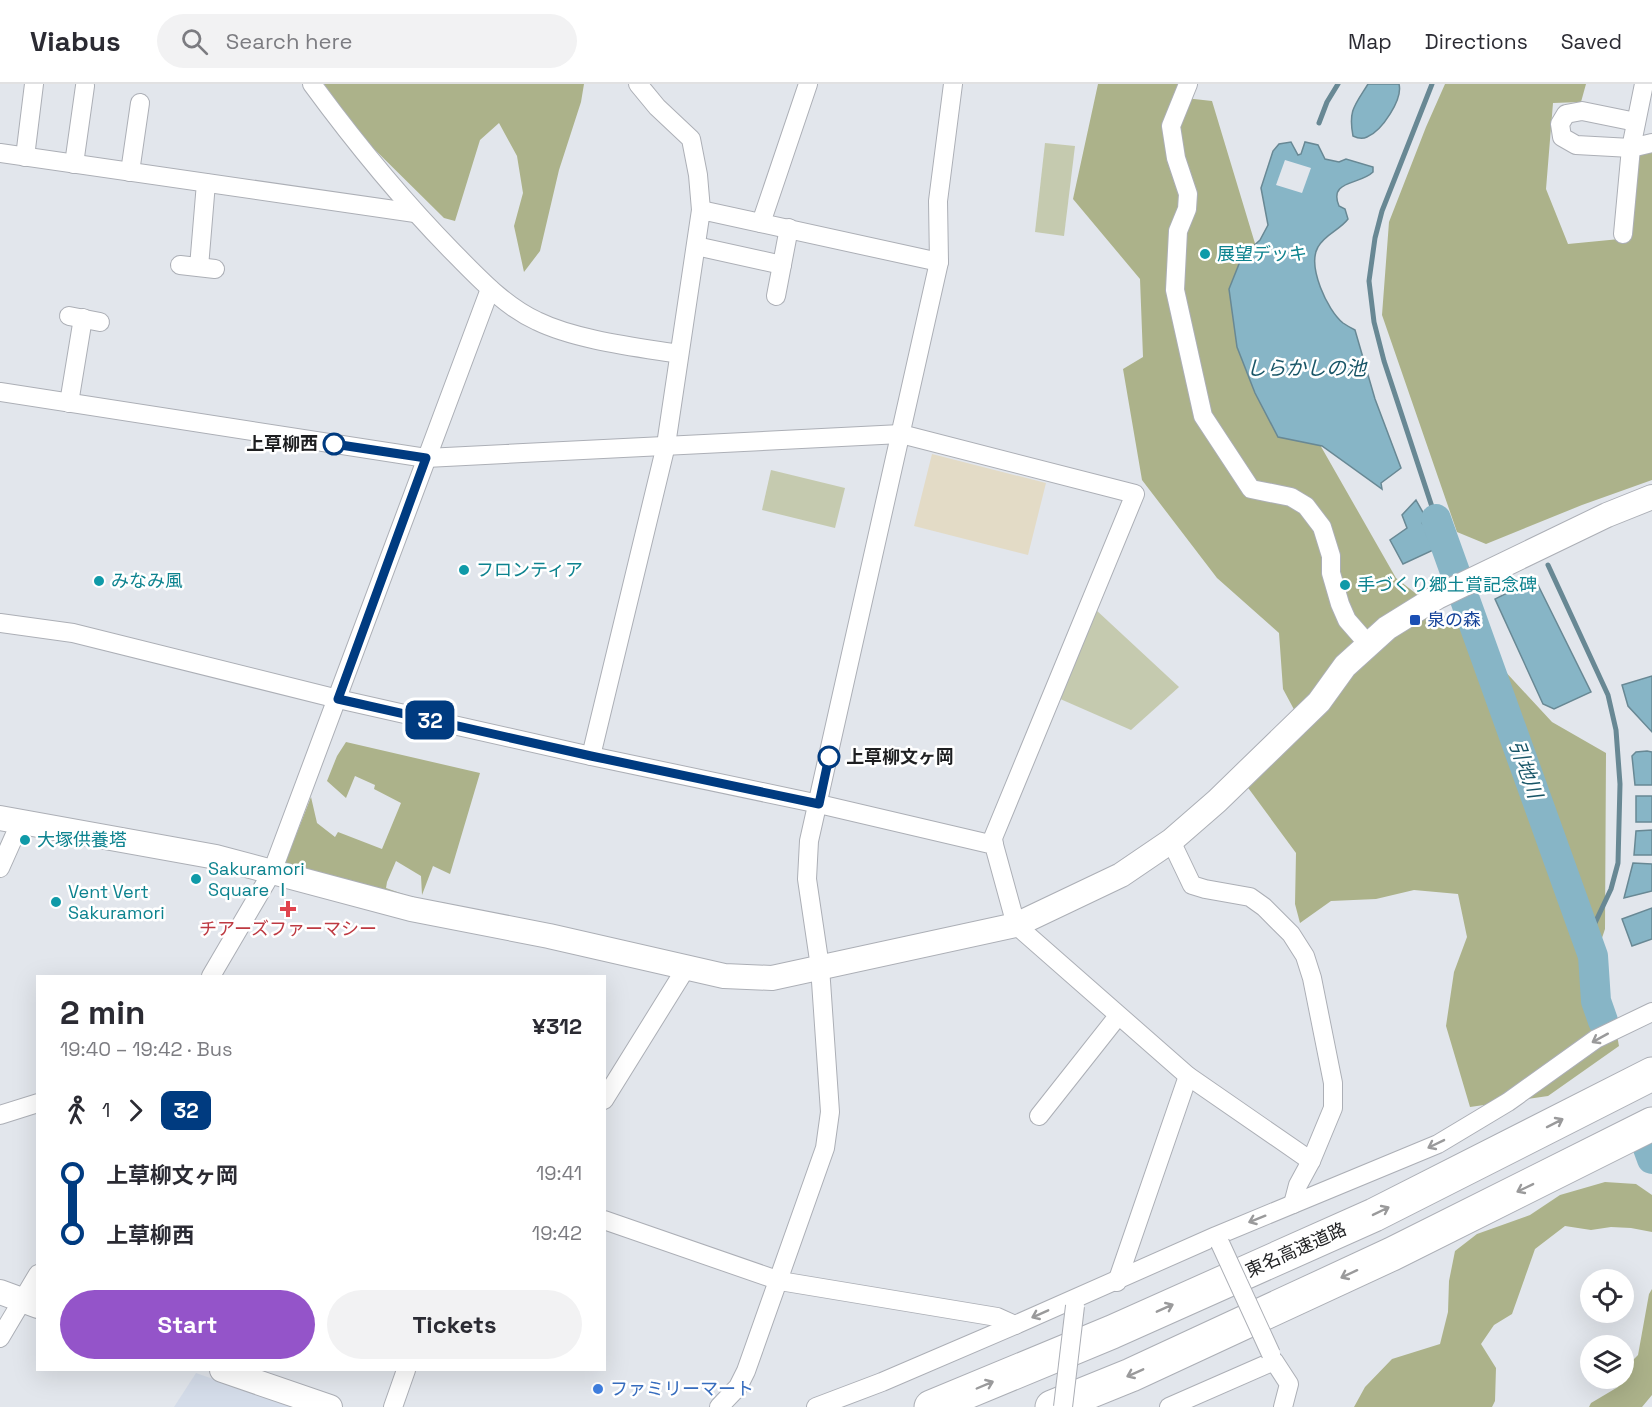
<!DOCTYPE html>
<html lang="en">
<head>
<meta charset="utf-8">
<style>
  body { margin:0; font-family:"Space Grotesk","Noto Sans JP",sans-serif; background:#f2f2f3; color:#2b2b33; height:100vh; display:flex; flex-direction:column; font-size:22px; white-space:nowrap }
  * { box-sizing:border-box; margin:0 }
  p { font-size:20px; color:#7c7c81 }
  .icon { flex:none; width:33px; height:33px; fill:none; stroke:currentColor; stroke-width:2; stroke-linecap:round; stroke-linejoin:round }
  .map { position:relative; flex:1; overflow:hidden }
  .panel { position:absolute; left:36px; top:891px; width:570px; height:396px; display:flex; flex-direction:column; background:#fff; border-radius:0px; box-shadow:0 6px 24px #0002 }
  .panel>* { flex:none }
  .badge { padding:0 12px; border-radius:9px; font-size:21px; line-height:39px }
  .tools { position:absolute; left:1580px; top:1185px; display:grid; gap:12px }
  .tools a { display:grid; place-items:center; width:54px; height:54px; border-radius:50%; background:#fff; box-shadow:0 6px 24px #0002; font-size:30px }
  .map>.badge { position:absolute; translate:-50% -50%; box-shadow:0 0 0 3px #fff }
  .legs { display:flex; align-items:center; gap:9px; height:66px; padding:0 24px; font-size:20px }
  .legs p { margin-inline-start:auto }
  .summary { display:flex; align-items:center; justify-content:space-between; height:102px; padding:0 24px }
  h1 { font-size:33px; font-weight:700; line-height:45px }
  .primary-button { display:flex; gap:12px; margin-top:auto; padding:12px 24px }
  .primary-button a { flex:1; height:69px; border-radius:36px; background:#9454c9; color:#fff; font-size:24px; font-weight:700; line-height:69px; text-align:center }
  .primary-button a+a { background:#f2f2f3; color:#2b2b33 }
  ul { padding:0 24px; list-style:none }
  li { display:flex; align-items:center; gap:21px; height:60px; font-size:22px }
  li i { display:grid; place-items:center; width:9px; height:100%; margin:0 8px; background:currentColor }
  li i::after { content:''; width:15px; height:15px; margin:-8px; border:4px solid; border-radius:50%; background:#fff }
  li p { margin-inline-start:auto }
  li:first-child i { background:linear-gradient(#0000 50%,currentColor 0) }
  li:last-child i { background:linear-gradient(currentColor 50%,#0000 0) }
  header { display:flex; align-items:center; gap:36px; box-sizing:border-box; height:84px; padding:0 30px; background:#fff; border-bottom:2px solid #e1e1e2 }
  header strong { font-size:28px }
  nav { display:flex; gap:33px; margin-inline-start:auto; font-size:21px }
  .search { width:420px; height:54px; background:#f2f2f3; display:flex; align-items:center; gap:15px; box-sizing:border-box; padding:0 21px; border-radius:33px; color:#7c7c81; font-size:22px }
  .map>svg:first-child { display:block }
  .built { fill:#d4dce9 }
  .industrial { fill:#e3dbc6 }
  .green { fill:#c5caaf }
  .forest { fill:#acb28a }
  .water { fill:#87b5c6; stroke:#688894; stroke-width:1.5 }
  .pier { fill:#e2e6ec }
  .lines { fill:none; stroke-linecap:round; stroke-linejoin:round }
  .stream { stroke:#688894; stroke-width:5 }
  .river { stroke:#87b5c6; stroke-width:30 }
  .minor-casing { stroke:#acafb6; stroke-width:20 }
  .tertiary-casing { stroke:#acafb6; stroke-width:26 }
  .motorway-casing { stroke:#acafb6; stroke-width:35 }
  .minor { stroke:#fff; stroke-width:18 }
  .tertiary { stroke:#fff; stroke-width:24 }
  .motorway { stroke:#fff; stroke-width:33 }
  .minor-bridge-casing { stroke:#acafb6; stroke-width:20; stroke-linecap:butt }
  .minor-bridge { stroke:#fff; stroke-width:18 }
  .oneway { stroke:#9a9a9b }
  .line-1-casing { stroke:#fff; stroke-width:14 }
  .line-1 { stroke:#003b80; stroke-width:9 }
  .culture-dot { fill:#0f9aa8; stroke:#fff; stroke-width:2 }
  .stop-1-dot { fill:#fff; stroke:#003b80; stroke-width:3 }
  .transit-dot { fill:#1a4fb4; stroke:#fff; stroke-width:2 }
  .health-dot { fill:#e0444e; stroke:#fff; stroke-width:2 }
  .shop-dot { fill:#3f7fe0; stroke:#fff; stroke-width:2 }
  .labels { text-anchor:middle; stroke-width:5; stroke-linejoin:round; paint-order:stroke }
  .culture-label { font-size:18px; fill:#0d838f; stroke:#fff; text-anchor:start }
  .stop-label { font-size:18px; font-weight:bold; fill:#1e1f21; stroke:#fff; text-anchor:end }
  .transit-label { font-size:18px; fill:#164399; stroke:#fff; text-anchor:start }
  .health-label { font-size:18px; fill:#be3a42; stroke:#fff }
  .street-label { font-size:18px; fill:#1e1f21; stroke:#fff }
  .shop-label { font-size:18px; fill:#366cbe; stroke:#fff; text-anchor:start }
  .water-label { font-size:20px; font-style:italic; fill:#185567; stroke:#fff }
</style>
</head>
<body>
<header>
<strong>Viabus</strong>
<div class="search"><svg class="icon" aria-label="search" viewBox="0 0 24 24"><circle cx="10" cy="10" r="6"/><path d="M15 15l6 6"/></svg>Search here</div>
<nav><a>Map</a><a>Directions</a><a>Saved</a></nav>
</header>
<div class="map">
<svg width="1652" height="1323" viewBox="0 0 1652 1323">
  <rect width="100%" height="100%" fill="#e2e6ec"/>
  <polygon class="built" points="196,1289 293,1323 174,1323"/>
  <polygon class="industrial" points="932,370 1046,399 1028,471 914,442"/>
  <g class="green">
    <polygon points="1045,59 1075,62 1064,152 1035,148"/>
    <polygon points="771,386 845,404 835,444 762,426"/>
    <polygon points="1095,525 1179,603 1131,646 1058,614"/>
  </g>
  <g class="forest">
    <polygon points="324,0 584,0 581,18 559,86 540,167 524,188 514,142 523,109 517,72 499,39 480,56 455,137 444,134 362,53"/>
    <polygon points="1098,0 1180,0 1185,14 1212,17 1311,345 1396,494 1478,558 1552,638 1606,669 1605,845 1600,860 1619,962 1548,1012 1470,1023 1446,942 1454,888 1467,853 1458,810 1414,806 1376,815 1331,817 1300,839 1295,820 1296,769 1246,701 1305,646 1283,605 1279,549 1217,494 1142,396 1123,285 1143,273 1140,195 1073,115"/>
    <polygon points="1445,0 1586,0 1581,18 1553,19 1546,105 1568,160 1630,154 1634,72 1652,67 1652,396 1582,421 1486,460 1457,448 1382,231 1389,138 1426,43"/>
    <polygon points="346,658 480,689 450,790 433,782 422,811 421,792 396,777 387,798 386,804 417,815 446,819 446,827 283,784 311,713 317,739 335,753 338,748 382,765 401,719 374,705 375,701 355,692 346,714 327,697 337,672"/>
    <polygon points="1605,1098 1636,1100 1652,1111 1652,1148 1631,1144 1611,1143 1591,1146 1565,1142 1535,1165 1512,1230 1494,1241 1481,1260 1496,1284 1495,1317 1492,1323 1354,1323 1365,1303 1392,1275 1440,1260 1448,1228 1449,1197 1455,1167 1477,1150 1530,1131 1560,1111"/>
    <polygon points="1652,1205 1652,1311 1642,1323 1589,1323 1591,1319 1618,1303 1621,1295 1623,1294 1625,1284 1638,1271 1649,1210"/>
  </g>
  <g class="water">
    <path d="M1368,0H1399C1403,15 1382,47 1367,53C1363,55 1357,54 1353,52C1348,26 1355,21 1368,0Z"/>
    <path d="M1291,58L1298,71L1301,70L1305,58L1318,61L1325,75L1339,78L1346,75L1373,83V88C1360,101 1328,96 1339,122L1345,125L1348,135C1340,146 1325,150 1318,163C1307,182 1327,226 1343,239C1346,241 1351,244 1355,246L1375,315L1401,384L1381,399L1382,405L1322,362L1278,353L1255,309L1237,263L1229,205L1241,175L1249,166L1260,156L1268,141L1261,104L1273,67L1279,60Z"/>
    <polygon points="1416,416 1442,462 1403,480 1390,456 1407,444 1402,431"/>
    <polygon points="1535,495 1591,608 1554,625 1543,620 1495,515"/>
    <polygon points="1652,592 1652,648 1628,622 1622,601"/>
    <polygon points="1647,667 1652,668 1652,701 1635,701 1632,672 1636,668"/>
    <rect x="1636" y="712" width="16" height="26"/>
    <polygon points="1652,746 1652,771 1634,771 1636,747"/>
    <polygon points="1633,779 1652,780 1652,807 1624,814"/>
    <polygon points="1652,824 1652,855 1632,862 1622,835"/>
  </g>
  <polygon class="pier" points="1285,76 1311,84 1302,109 1276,101"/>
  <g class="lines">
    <g class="stream">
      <polyline points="1319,39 1327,18 1338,0"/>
      <polyline points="1424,439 1436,435 1384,277 1374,238 1369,197 1375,154 1382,127 1432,0"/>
      <polyline points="1548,481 1608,611 1616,646 1620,700 1618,779 1611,805 1587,856"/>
    </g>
    <g class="river">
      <polyline points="1436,435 1593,872 1596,917 1603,937"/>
      <polyline points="1648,1064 1652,1075"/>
    </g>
    <defs>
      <g id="minor">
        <path d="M312,0C356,60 401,115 453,168C478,193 504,222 537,237C576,256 636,263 679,270"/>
        <polyline points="638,0 657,23 691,55 698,91 701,126"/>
        <polyline points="1188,0 1171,42 1176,74 1188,110 1187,125 1178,147 1175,206 1203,332 1251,405 1291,413 1306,422 1322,443 1331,472 1331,489 1340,520 1347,536 1368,560"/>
        <polyline points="1636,38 1582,27 1566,30 1560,40 1562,53 1576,61 1631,64 1652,59"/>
        <polyline points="0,69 415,129"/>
        <polyline points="25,73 34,0"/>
        <polyline points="74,80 85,2"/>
        <polyline points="130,88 140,19"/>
        <polyline points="761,139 808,0"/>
        <polyline points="1623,150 1631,64 1644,0"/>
        <polyline points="696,162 782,181"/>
        <polyline points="180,181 215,185"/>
        <polyline points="199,183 206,99"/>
        <polyline points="776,212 789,144"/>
        <polyline points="69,232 100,238"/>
        <polyline points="0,308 426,374 901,350 1135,410 993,754 994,761"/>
        <polyline points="69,319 83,234"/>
        <polyline points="0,539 73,549 338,615 591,672 819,720 994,761 1016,841 1188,992 1311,1077"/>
        <polyline points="591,672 666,361 701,126 939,178"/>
        <polyline points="1171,757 1192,801 1205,805 1250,813 1264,823 1291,850 1305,872 1312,894 1333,999 1333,1024 1311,1077 1298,1101 1293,1120"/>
        <polyline points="0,784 21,737"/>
        <polyline points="211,892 272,788 490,205"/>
        <polyline points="604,1016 686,884"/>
        <polyline points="0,1031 38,1019"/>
        <polyline points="1039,1032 1118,932"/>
        <polyline points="604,1136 780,1197 997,1233 1015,1241"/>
        <polyline points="1117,1198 1188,992"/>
        <polyline points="0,1254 38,1190"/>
        <polyline points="393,1323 406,1286"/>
        <polyline points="719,1323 738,1303 746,1287 825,1064 830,1028 820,883 807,795 809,757 939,178 938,117 953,0"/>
        <polyline points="816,1323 882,1298 1015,1241 1216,1152 1438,1060 1508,1018 1596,955 1652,928"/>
        <polyline points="1169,1323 1274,1277 1289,1300 1283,1323"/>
      </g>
      <g id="tertiary">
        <polyline points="0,734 216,773 411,825 549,852 724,892 772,894 1016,841 1121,791 1171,757 1217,717 1319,618 1345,582 1387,544 1437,513 1607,431 1652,413"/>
        <polyline points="0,1208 38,1222"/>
        <polyline points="222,1286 330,1323"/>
      </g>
      <g id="motorway">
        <polyline points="931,1323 1112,1248 1374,1131 1652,990"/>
        <polyline points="1052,1323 1131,1291 1392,1170 1652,1040"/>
      </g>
    </defs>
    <use href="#minor" class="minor-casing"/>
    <use href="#tertiary" class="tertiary-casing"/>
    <use href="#motorway" class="motorway-casing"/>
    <use href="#minor" class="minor"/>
    <use href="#tertiary" class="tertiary"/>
    <use href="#motorway" class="motorway"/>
    <defs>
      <g id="minor-bridge">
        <polyline points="1220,1159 1271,1270"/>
        <polyline points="1063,1323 1075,1222"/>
      </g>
    </defs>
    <use href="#minor-bridge" class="minor-bridge-casing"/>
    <use href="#minor-bridge" class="minor-bridge"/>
  </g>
  <defs><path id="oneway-shaft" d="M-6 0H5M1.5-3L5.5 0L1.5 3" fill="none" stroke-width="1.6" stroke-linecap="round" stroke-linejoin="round" transform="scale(1.5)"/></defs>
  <g class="oneway">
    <use href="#oneway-shaft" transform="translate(1600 954) rotate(151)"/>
    <use href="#oneway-shaft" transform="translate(1555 1039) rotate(-27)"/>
    <use href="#oneway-shaft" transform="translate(1436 1060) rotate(154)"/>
    <use href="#oneway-shaft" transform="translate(1525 1104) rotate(154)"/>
    <use href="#oneway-shaft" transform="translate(1381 1127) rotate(-26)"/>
    <use href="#oneway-shaft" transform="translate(1257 1135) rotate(158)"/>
    <use href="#oneway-shaft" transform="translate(1349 1190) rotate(155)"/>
    <use href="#oneway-shaft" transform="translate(1165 1224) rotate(-24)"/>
    <use href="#oneway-shaft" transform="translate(1040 1230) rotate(156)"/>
    <use href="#oneway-shaft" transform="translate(1135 1289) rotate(156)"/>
    <use href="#oneway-shaft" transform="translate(985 1301) rotate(-23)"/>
  </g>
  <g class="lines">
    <defs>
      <polyline id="line-1" points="334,360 426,374 338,615 591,672 819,720 829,673"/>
    </defs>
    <use href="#line-1" class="line-1-casing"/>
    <use href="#line-1" class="line-1"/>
  </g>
  <g class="culture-dot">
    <circle cx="1205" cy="170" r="6"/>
    <circle cx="464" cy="486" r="6"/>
    <circle cx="99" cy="497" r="6"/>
    <circle cx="1345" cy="501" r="6"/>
    <circle cx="25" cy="756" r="6"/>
    <circle cx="196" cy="795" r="6"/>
    <circle cx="56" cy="818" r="6"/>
  </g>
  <g class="stop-1-dot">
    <circle cx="334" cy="360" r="10"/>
    <circle cx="829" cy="673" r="10"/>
  </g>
  <rect class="transit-dot" x="1409" y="530" width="12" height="12" rx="3"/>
  <path class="health-dot" d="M285 816h6v6h6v6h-6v6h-6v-6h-6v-6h6z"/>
  <circle class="shop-dot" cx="598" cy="1305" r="6"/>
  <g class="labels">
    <g class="culture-label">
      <text x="1217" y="176">展望デッキ</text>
      <text x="476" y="492">フロンティア</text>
      <text x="111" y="503">みなみ風</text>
      <text x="1357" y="507">手づくり郷土賞記念碑</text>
      <text x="37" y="762">大塚供養塔</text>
      <text x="208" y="791">Sakuramori<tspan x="208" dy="21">Square Ⅰ</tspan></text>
      <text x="68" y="814">Vent Vert<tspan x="68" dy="21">Sakuramori</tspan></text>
    </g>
    <g class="stop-label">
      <text x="318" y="366">上草柳西</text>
      <text x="846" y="679" text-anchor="start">上草柳文ヶ岡</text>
    </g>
    <g class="transit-label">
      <text x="1427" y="542">泉の森</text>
    </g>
    <g class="health-label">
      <text x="288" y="851">チアーズファーマシー</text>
    </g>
    <g class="street-label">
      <text transform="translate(1296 1166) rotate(-24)" y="6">東名高速道路</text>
    </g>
    <g class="shop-label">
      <text x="610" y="1311">ファミリーマート</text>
    </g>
    <g class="water-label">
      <text x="1306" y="291">しらかしの池</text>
      <text transform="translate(1526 685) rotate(70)" y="7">引地川</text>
    </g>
  </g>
</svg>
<div class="tools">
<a><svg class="icon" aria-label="locate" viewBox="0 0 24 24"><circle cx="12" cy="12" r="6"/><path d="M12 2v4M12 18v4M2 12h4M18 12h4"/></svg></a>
<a><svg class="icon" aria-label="layers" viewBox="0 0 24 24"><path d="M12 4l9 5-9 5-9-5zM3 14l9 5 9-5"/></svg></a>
</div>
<b class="badge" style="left:430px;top:636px;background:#003b80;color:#fff">32</b>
<section class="panel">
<div class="summary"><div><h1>2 min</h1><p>19:40 – 19:42 · Bus</p></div><b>¥312</b></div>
<div class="legs"><svg class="icon" aria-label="walk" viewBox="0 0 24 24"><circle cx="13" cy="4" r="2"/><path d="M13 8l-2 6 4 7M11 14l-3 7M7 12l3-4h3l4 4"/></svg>1<svg class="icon" aria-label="forward" viewBox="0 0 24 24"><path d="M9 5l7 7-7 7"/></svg><b class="badge" style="background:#003b80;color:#fff">32</b></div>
<ul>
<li><i style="color:#003b80"></i><b>上草柳文ヶ岡</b><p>19:41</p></li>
<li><i style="color:#003b80"></i><b>上草柳西</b><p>19:42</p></li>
</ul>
<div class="primary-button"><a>Start</a><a>Tickets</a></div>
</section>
</div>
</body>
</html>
